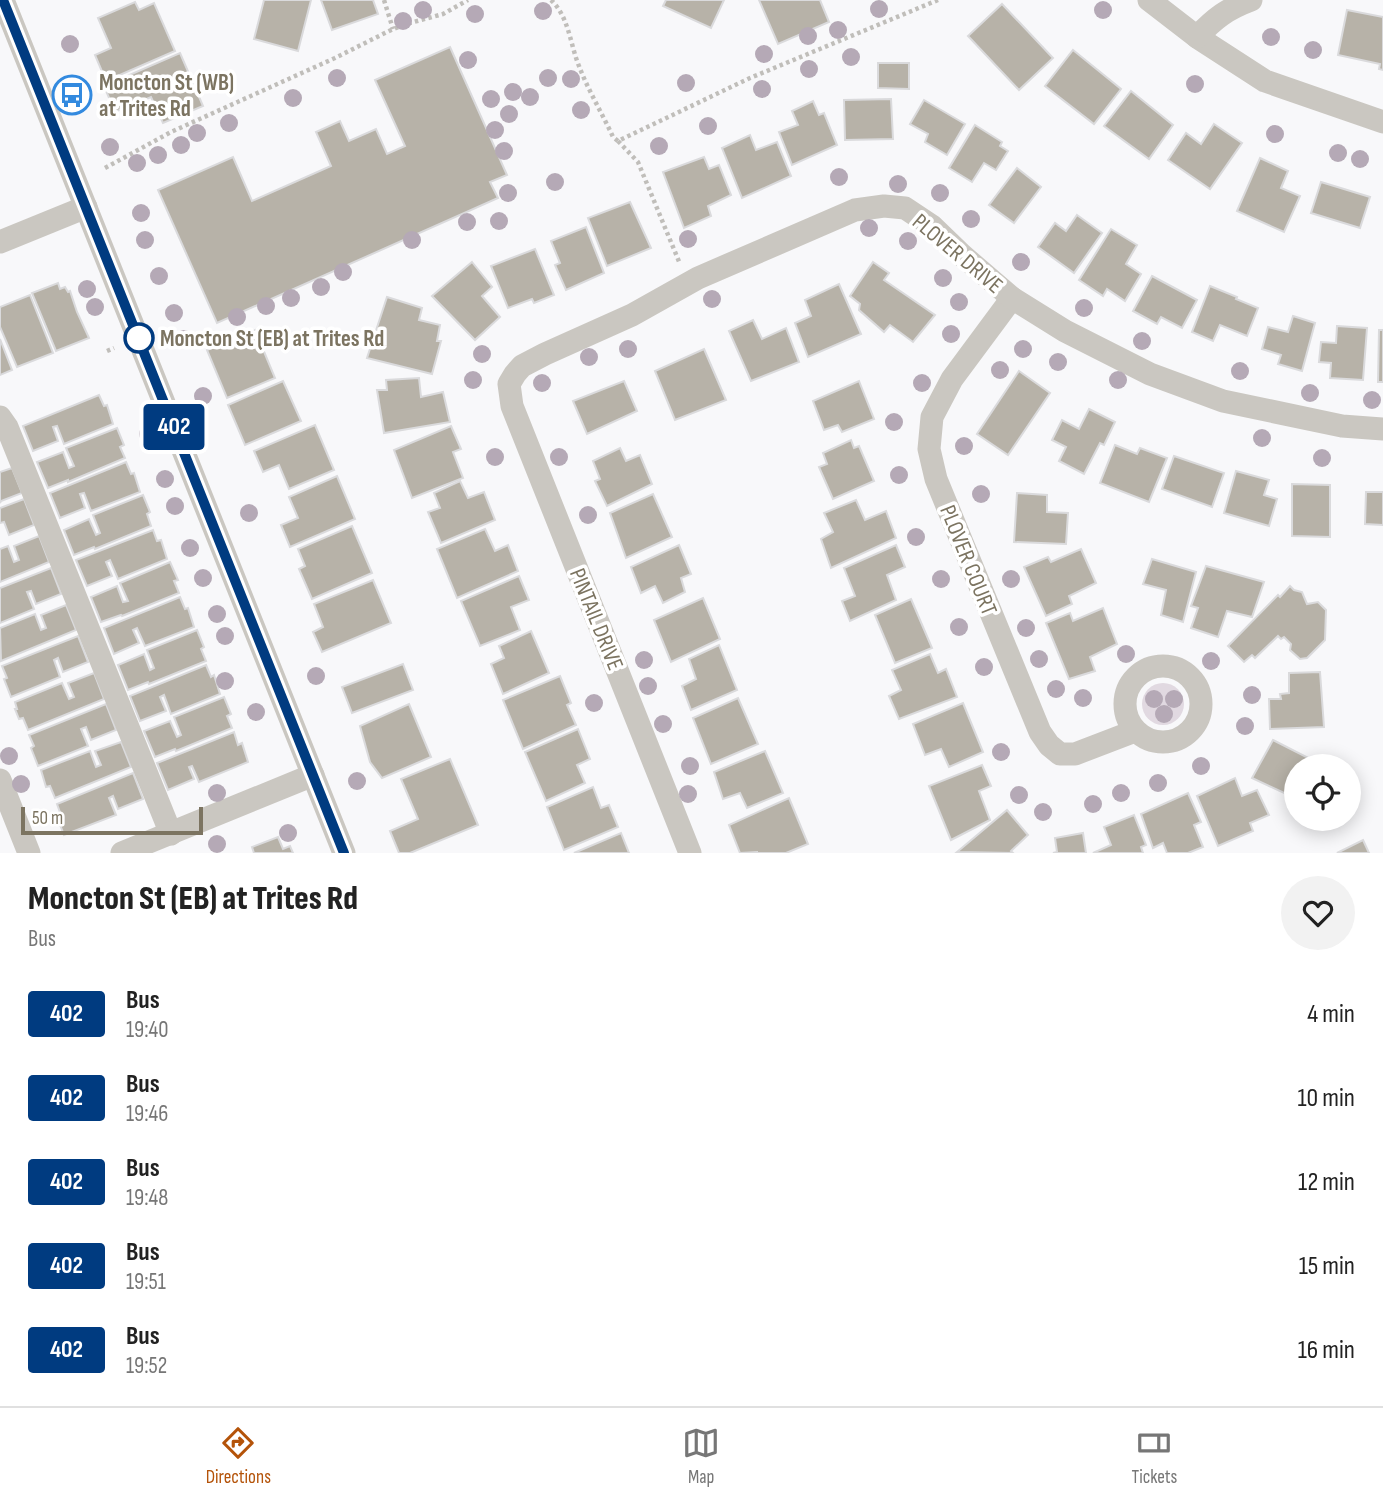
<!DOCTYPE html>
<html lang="en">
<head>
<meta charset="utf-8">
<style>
  body { margin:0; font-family:"Sofia Sans Condensed",sans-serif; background:#f2f2f2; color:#222; height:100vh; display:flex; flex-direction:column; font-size:26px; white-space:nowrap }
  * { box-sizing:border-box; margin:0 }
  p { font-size:23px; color:#767676 }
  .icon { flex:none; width:38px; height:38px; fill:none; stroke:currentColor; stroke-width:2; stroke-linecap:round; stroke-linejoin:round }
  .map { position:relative; height:853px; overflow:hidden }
  .sheet { display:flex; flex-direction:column; background:#fff; flex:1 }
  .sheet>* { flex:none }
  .badge { padding:0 14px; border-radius:5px; font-size:24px; line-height:46px }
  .controls { position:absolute; left:1284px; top:754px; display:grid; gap:14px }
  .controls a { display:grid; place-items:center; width:77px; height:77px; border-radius:50%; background:#fff; box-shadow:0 4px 18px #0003; font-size:35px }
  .scale { position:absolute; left:21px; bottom:18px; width:182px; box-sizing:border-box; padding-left:7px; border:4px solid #7c7461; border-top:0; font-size:19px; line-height:24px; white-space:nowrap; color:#7c7461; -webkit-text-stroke:5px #fff; paint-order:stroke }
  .map>.badge { position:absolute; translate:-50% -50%; box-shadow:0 0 0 4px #fff }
  .round { display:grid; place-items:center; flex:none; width:74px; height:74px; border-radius:37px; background:#f2f2f2 }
  .headline { display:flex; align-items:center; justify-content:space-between; height:119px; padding:0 28px }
  h1 { font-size:33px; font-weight:800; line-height:52px }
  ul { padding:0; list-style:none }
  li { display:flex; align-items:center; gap:21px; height:84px; padding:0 28px }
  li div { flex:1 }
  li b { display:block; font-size:26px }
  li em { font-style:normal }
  li .badge { min-width:77px; font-weight:700; text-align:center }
  .tabs { display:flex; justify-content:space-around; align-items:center; height:98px; border-top:2px solid #e0e0e0; background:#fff; font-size:19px; color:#767676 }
  .tabs a { display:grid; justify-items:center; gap:4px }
  .tabs .current { color:#b45309 }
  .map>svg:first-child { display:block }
  .green { fill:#e1d9e1 }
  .building { fill:#b7b2a8; stroke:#dadadc; stroke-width:2 }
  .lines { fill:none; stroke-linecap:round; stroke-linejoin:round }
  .path { stroke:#c0beba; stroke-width:4.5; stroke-dasharray:3.5 3.5; stroke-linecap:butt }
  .minor { stroke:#cac7c1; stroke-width:23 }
  .tree { fill:#b5a9b6 }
  .line-casing { stroke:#fff; stroke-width:16 }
  .line { stroke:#003b80; stroke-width:10 }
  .stop-dot { fill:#fff; stroke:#003b80; stroke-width:3.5 }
  .labels { text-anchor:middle; stroke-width:7; stroke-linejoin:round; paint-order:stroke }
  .poi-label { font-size:23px; font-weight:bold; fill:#7c7461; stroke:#fff; text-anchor:start }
  .street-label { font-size:23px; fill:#7c7461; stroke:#fff }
  .stop-label { font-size:23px; font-weight:bold; fill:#7c7461; stroke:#fff; text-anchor:start }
</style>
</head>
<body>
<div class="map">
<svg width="1383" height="853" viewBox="0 0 1383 853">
  <rect width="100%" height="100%" fill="#f8f8fa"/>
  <circle class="green" cx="1163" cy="704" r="21"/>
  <g class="building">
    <polygon points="264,0 311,0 298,51 254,39"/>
    <polygon points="321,0 373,0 378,14 332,30"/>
    <polygon points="666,0 724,0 711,28 663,6"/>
    <polygon points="759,0 820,0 829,22 778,44"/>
    <polygon points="135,2 139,10 154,3 175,51 106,81 95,55 111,48 98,18"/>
    <polygon points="1002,4 1053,58 1019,90 968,36"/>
    <polygon points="1347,10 1383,17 1383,70 1379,69 1380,64 1338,55"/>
    <polygon points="450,47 507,175 490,182 498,198 217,323 158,190 233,157 252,201 331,166 316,132 340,121 349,141 376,129 387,154 405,146 375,80"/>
    <polygon points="1073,50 1121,89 1094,124 1045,86"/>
    <polygon points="180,53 203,106 163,123 151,97 115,112 104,86"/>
    <polygon points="878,63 909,63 909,89 878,88"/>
    <polygon points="1131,91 1173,125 1149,159 1104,126"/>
    <polygon points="891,99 893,139 845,140 844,100"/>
    <polygon points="924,100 965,124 947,155 925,142 928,134 910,124"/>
    <polygon points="813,101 819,115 824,113 837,145 792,165 779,132 798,125 792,111"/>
    <polygon points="1214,124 1242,143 1210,189 1168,160 1186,133 1201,144"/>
    <polygon points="975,125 1002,142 1000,146 1008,151 996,170 984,163 972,182 949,168"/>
    <polygon points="750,135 756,150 777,142 791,176 742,198 722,148"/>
    <polygon points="704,157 709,169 719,165 731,195 708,206 711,216 684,228 663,172"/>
    <polygon points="1260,158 1288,171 1281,188 1300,196 1284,232 1237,211"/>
    <polygon points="1017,168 1041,187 1014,223 989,205"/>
    <polygon points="1321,182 1370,197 1360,228 1311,213"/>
    <polygon points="630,202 651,248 607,266 588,218"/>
    <polygon points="1077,215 1102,233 1074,273 1038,247 1055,223 1066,231"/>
    <polygon points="586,227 604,273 566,290 555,265 560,263 551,241"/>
    <polygon points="1111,229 1137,245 1126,264 1141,274 1125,301 1107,289 1103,296 1079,280"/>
    <polygon points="535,249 554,295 534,303 532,299 508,308 491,266"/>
    <polygon points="472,262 492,287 482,296 500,317 475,340 432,296"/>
    <polygon points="873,262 889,273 884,280 935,315 913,342 890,325 884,332 859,310 860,304 850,296"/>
    <polygon points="1152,276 1197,300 1182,328 1161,317 1157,324 1133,311"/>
    <polygon points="58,283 60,289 65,287 68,292 70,291 77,312 89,338 56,351 32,293"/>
    <polygon points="839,284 861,334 808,357 795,323 811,316 805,300"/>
    <polygon points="1210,286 1237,297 1236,299 1258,308 1247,336 1220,325 1213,341 1192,332"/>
    <polygon points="30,295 53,353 17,367 0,327 0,307"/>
    <polygon points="387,297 422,308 419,320 440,325 437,341 441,341 432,374 367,358"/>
    <polygon points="1293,316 1315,323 1302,371 1278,364 1281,355 1262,349 1268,327 1288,332"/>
    <polygon points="753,320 762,339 786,328 799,362 751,381 729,331"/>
    <polygon points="1337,326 1367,328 1363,380 1330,378 1331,363 1319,362 1321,342 1336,343"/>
    <polygon points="255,330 275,378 227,398 207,350"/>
    <polygon points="1379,330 1383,330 1383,382 1378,382"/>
    <polygon points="0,339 12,370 0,375"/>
    <polygon points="704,349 726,400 675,420 655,371"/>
    <polygon points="1019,371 1050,393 1008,455 977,434"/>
    <polygon points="419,378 421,397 443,392 450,422 384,433 377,390 387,390 386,380"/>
    <polygon points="283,381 301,421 245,445 228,405"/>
    <polygon points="624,381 637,411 587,434 573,401"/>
    <polygon points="859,381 874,419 842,432 838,425 824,430 813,401"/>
    <polygon points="99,395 104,406 107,405 113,424 64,444 57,426 53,427 58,441 33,451 23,426"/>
    <polygon points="1089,409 1115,422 1104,445 1100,443 1084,474 1059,461 1066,447 1052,440 1062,420 1079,429"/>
    <polygon points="315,425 334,470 289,489 279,465 263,472 254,451"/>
    <polygon points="451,426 461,449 453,452 463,478 412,498 394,450"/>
    <polygon points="117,428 124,445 120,447 125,458 68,482 68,480 48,488 37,462 63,452 69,468 74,466 66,448"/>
    <polygon points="851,440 854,448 859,446 874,481 833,499 819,467 827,464 823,453"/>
    <polygon points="1115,445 1137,454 1140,448 1167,458 1149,502 1100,483"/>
    <polygon points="620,448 626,461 640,455 652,484 607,506 595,481 600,479 593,461"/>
    <polygon points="1174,456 1224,473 1212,507 1162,489"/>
    <polygon points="126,462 131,474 134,473 140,492 91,511 84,493 80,494 85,508 60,518 50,493"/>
    <polygon points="12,468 22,493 1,501 0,503 0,472"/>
    <polygon points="1236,471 1269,480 1264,495 1277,499 1269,526 1224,513"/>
    <polygon points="337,476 355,519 290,547 281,525 298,518 289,497"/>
    <polygon points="460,481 468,498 484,492 495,520 441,543 428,512 440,508 434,493"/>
    <polygon points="1292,484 1330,485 1330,537 1292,536"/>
    <polygon points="1366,492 1383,492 1383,525 1365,524"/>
    <polygon points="1017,493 1047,495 1047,512 1068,513 1066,544 1014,542"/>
    <polygon points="653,494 672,537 626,558 610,513"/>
    <polygon points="143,495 150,512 147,514 151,526 95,549 94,547 74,555 64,530 89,519 96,535 100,533 93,515"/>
    <polygon points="24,499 34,525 9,535 4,522 0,523 0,508"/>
    <polygon points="856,500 865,520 886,511 896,538 831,568 821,539 833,532 824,513"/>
    <polygon points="352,526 372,573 312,599 299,569 305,566 298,549"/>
    <polygon points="485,529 495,551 508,545 518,571 457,598 437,549"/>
    <polygon points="153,530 157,541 161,540 167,559 118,579 110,560 106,562 112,576 87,586 76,560"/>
    <polygon points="39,536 49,562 0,582 0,549 8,546 14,562 19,560 14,546"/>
    <polygon points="679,545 691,574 681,578 685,592 663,603 655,586 641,593 631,567"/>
    <polygon points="896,545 905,567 887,575 896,600 850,621 842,601 855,596 844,568"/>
    <polygon points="1081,549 1096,583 1069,596 1072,604 1046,616 1024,567 1048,557 1051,562"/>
    <polygon points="1152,559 1196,572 1183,622 1161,615 1166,590 1143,584"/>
    <polygon points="170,562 178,580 174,581 179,593 122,616 121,615 101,622 91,597 117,586 123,602 128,601 120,583"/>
    <polygon points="1206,566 1264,582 1252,617 1227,611 1218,637 1191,628 1198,608 1191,606"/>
    <polygon points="51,568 61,594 36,604 31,591 27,592 34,609 0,623 0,588"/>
    <polygon points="519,576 529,600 511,607 520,630 480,646 461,601"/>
    <polygon points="373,580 391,623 322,652 313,632 323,627 314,604"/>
    <polygon points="1290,586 1294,590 1302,592 1307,604 1318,602 1326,610 1325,640 1307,658 1300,659 1290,650 1291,644 1284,637 1281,639 1278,636 1255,658 1252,655 1244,662 1228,646 1278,595 1280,597"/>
    <polygon points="180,597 185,609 188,608 194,627 145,646 137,628 133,630 139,643 114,654 104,628"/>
    <polygon points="703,598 720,639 671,662 654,620"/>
    <polygon points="911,599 932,648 895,663 875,615"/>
    <polygon points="66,605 76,630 1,661 0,628 35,614 41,630 46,628 41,615"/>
    <polygon points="1103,608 1117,644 1090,657 1095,671 1069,679 1046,623 1070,613 1073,621"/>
    <polygon points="197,630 204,647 201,649 206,661 149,684 148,682 128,690 118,665 144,654 150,670 154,668 147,650"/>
    <polygon points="531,631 549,673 503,694 491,664 504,658 499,646"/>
    <polygon points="78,636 88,662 63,672 58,658 54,660 60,677 11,697 4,679 7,678 2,666"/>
    <polygon points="719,645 737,690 691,710 682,686 696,679 689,659"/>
    <polygon points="930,654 938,673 946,669 957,697 899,719 889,696 901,690 892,670"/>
    <polygon points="403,664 413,690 352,713 342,687"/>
    <polygon points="206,665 211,677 214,675 220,694 171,714 164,695 160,697 166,711 140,721 130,696"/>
    <polygon points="1320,672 1324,727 1270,729 1269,699 1281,699 1280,694 1289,693 1289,673"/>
    <polygon points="94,673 104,699 28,730 23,718 19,719 15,709 17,709 15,702 62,683 69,699 74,697 68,683"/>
    <polygon points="560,676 571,703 567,705 576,725 523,749 503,700"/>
    <polygon points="224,697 231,714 227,716 232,728 176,751 175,749 155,757 144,731 170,721 177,737 181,735 174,717"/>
    <polygon points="738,698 758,744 711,764 693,718"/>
    <polygon points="963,703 983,752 949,767 941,749 925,755 913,724"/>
    <polygon points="106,704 116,730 91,740 86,727 81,729 88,746 38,766 31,748 34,746 29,735"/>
    <polygon points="409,704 431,757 382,778 370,762 360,726"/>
    <polygon points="578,729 590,759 577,765 585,783 546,801 525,752"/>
    <polygon points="234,732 238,745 242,743 248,762 199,782 192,766 189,767 194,779 168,790 157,763"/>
    <polygon points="1273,740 1322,765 1297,766 1297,799 1252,778"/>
    <polygon points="121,742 131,767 55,798 50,786 46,787 41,770 90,751 96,767 101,765 95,751"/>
    <polygon points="765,751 783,793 747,808 740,793 723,799 714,772"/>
    <polygon points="450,759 478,825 410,853 399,853 390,831 418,819 401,779"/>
    <polygon points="982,765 991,786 979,791 990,820 951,840 929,786"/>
    <polygon points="133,773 143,799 118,809 113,796 109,798 116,815 64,835 57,817 61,815 57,804"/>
    <polygon points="1235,778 1242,796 1257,790 1269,815 1250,823 1253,831 1218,846 1197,796"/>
    <polygon points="593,787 601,808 609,805 618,827 564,850 547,807"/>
    <polygon points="1188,793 1201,822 1194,825 1203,847 1188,853 1167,853 1163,843 1153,848 1141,814"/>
    <polygon points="789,798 808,844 786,853 757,853 757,852 740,853 729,825"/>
    <polygon points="1007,810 1028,835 1011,851 1013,853 957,852"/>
    <polygon points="1134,815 1146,845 1141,847 1143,853 1093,853 1111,845 1104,827"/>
    <polygon points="621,833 629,853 574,853"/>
    <polygon points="1083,833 1086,853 1053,853 1057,852 1055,838"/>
    <polygon points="278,837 283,849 290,846 293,853 254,853 252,847"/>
    <polygon points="1363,840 1369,853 1337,853"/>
  </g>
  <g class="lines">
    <g class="path">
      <polyline points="384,0 393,29"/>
      <path d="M551,0C569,17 570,44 579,66C588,90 602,113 613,137L618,141L750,78L938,0"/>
      <polyline points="618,141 638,162 680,264"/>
      <polyline points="105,168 171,132 335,58 393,29 410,23 443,14 468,0"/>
      <polyline points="107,351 114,348"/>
    </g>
    <g class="minor">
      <polyline points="3,0 344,853"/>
      <polyline points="1149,0 1197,37 1265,81 1383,122"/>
      <path d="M1197,37C1215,18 1227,9 1251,0"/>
      <polyline points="0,242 86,207"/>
      <polyline points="1012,298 952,379 932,417 929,449 936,479 1040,732 1049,745 1060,754 1075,754 1135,731"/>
      <polyline points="0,417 7,427 171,834"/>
      <circle cx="1163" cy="704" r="38"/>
      <polyline points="0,780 29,853"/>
      <polyline points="122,853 313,775"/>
      <polyline points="690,853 512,406 509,384 515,374 522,366 545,354 632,315 698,278 855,210 884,206 905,208 932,226 962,255 1012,298 1065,331 1150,374 1223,401 1342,426 1383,429"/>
    </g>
  </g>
  <g class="tree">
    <circle cx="879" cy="9" r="9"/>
    <circle cx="423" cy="10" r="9"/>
    <circle cx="1103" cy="10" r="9"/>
    <circle cx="543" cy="11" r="9"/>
    <circle cx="475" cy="14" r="9"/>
    <circle cx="403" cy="21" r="9"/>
    <circle cx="838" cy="30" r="9"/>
    <circle cx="808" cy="36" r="9"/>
    <circle cx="1271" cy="37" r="9"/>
    <circle cx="70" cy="44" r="9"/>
    <circle cx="1313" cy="50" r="9"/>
    <circle cx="764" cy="54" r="9"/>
    <circle cx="851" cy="57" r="9"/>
    <circle cx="468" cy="60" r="9"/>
    <circle cx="809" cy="69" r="9"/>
    <circle cx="337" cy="78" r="9"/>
    <circle cx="548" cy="78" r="9"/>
    <circle cx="571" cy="79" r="9"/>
    <circle cx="686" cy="83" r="9"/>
    <circle cx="1195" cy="84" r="9"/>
    <circle cx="762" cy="89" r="9"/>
    <circle cx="513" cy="92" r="9"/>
    <circle cx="530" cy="97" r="9"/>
    <circle cx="293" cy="98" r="9"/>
    <circle cx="491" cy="99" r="9"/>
    <circle cx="581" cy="110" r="9"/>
    <circle cx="509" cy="114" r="9"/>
    <circle cx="229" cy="123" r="9"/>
    <circle cx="708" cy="126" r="9"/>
    <circle cx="495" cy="130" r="9"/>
    <circle cx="197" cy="133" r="9"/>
    <circle cx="1275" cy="134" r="9"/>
    <circle cx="181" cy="145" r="9"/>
    <circle cx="659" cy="146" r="9"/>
    <circle cx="110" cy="147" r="9"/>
    <circle cx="504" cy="151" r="9"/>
    <circle cx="1338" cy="153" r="9"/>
    <circle cx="158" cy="155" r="9"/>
    <circle cx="1360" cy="159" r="9"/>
    <circle cx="137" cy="163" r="9"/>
    <circle cx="839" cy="177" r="9"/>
    <circle cx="555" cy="182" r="9"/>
    <circle cx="898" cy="184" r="9"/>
    <circle cx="508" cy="193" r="9"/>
    <circle cx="940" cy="193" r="9"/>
    <circle cx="141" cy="213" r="9"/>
    <circle cx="971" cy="219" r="9"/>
    <circle cx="499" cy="221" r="9"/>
    <circle cx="467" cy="222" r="9"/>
    <circle cx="869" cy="228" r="9"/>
    <circle cx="688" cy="239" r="9"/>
    <circle cx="145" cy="240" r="9"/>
    <circle cx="412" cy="240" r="9"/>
    <circle cx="908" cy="241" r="9"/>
    <circle cx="1021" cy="262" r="9"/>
    <circle cx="343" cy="272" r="9"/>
    <circle cx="159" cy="276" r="9"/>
    <circle cx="943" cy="278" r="9"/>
    <circle cx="321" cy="287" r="9"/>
    <circle cx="87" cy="289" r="9"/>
    <circle cx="291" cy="298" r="9"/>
    <circle cx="712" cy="299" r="9"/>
    <circle cx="959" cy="302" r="9"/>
    <circle cx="266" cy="306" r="9"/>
    <circle cx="95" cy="307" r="9"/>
    <circle cx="1084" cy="308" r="9"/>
    <circle cx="174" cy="313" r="9"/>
    <circle cx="237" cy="317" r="9"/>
    <circle cx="951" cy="334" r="9"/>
    <circle cx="184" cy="339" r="9"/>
    <circle cx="1142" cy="341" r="9"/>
    <circle cx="628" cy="349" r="9"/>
    <circle cx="1023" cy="349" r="9"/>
    <circle cx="482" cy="354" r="9"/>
    <circle cx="589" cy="357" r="9"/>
    <circle cx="1058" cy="362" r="9"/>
    <circle cx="1000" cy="370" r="9"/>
    <circle cx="1240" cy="371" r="9"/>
    <circle cx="473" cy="380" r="9"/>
    <circle cx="1118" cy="380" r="9"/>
    <circle cx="542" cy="383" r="9"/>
    <circle cx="922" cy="383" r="9"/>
    <circle cx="1310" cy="393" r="9"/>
    <circle cx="203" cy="396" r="9"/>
    <circle cx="1372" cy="400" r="9"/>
    <circle cx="894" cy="422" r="9"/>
    <circle cx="148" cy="434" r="9"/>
    <circle cx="1262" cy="438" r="9"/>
    <circle cx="964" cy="446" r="9"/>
    <circle cx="495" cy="457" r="9"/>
    <circle cx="559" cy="457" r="9"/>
    <circle cx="1322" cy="458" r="9"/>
    <circle cx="899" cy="475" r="9"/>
    <circle cx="165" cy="479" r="9"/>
    <circle cx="981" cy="494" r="9"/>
    <circle cx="175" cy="506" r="9"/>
    <circle cx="249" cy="513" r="9"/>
    <circle cx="588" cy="515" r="9"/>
    <circle cx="916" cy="537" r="9"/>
    <circle cx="190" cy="548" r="9"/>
    <circle cx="203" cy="578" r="9"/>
    <circle cx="941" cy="579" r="9"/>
    <circle cx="1011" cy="579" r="9"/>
    <circle cx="217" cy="614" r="9"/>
    <circle cx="959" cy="627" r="9"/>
    <circle cx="1026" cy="628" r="9"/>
    <circle cx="225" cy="636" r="9"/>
    <circle cx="1126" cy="654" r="9"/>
    <circle cx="1039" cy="659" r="9"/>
    <circle cx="644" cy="660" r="9"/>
    <circle cx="1211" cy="661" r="9"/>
    <circle cx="984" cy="667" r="9"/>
    <circle cx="316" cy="676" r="9"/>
    <circle cx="225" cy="681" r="9"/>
    <circle cx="648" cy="686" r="9"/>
    <circle cx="1056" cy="689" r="9"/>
    <circle cx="1252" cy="695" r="9"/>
    <circle cx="1083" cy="698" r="9"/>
    <circle cx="1154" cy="699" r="9"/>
    <circle cx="1174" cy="699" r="9"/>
    <circle cx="594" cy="703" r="9"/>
    <circle cx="256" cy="712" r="9"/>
    <circle cx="1164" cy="714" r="9"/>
    <circle cx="663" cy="724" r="9"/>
    <circle cx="1245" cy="726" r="9"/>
    <circle cx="1001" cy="752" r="9"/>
    <circle cx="9" cy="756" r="9"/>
    <circle cx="690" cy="766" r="9"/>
    <circle cx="1201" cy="766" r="9"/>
    <circle cx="357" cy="781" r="9"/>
    <circle cx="1158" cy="783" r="9"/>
    <circle cx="21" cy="784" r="9"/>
    <circle cx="217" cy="793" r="9"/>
    <circle cx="1121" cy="793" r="9"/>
    <circle cx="688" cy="794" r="9"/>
    <circle cx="1019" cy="795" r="9"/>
    <circle cx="1093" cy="804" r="9"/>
    <circle cx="1043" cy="812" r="9"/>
    <circle cx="288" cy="833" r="9"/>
    <circle cx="217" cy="844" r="9"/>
  </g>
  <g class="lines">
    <defs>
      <polyline id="line" points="3,0 344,853"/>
    </defs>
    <use href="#line" class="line-casing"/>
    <use href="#line" class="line"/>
  </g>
  <defs>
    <symbol id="bus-ring" viewBox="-11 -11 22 22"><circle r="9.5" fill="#fff" stroke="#338adf" stroke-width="1.5"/><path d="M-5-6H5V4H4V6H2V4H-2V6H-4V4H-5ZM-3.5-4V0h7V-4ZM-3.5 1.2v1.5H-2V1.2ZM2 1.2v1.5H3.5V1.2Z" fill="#338adf"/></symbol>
  </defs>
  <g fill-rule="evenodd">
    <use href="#bus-ring" x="50" y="73" width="44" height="44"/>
  </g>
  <circle class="stop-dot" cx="139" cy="338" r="14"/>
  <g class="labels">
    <g class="poi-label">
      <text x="99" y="90">Moncton St (WB)<tspan x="99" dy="26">at Trites Rd</tspan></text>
    </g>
    <g class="street-label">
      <text transform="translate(958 253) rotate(40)" y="8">PLOVER DRIVE</text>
      <text transform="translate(969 560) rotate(68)" y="8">PLOVER COURT</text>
      <text transform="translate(597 619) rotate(68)" y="8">PINTAIL DRIVE</text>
    </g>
    <g class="stop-label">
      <text x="160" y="346">Moncton St (EB) at Trites Rd</text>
    </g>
  </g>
</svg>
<div class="controls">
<a><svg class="icon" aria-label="locate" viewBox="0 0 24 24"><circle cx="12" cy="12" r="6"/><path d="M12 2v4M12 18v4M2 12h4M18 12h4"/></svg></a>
</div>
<div class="scale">50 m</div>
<b class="badge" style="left:174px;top:427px;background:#003b80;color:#fff">402</b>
</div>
<section class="sheet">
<div class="headline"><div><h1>Moncton St (EB) at Trites Rd</h1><p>Bus</p></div><a class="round"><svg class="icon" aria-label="heart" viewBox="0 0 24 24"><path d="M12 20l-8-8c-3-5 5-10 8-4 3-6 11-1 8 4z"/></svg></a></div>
<ul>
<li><span class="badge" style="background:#003b80;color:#fff">402</span><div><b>Bus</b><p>19:40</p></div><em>4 min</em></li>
<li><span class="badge" style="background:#003b80;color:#fff">402</span><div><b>Bus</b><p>19:46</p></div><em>10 min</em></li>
<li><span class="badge" style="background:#003b80;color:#fff">402</span><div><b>Bus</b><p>19:48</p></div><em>12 min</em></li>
<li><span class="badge" style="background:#003b80;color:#fff">402</span><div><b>Bus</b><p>19:51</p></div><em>15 min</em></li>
<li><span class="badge" style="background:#003b80;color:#fff">402</span><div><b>Bus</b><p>19:52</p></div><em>16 min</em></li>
</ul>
</section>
<nav class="tabs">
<a class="current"><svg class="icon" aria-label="directions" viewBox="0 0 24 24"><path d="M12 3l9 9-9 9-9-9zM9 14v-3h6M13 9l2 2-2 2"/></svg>Directions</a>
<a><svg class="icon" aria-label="map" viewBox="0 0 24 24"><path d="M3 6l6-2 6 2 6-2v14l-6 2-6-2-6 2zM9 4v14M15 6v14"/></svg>Map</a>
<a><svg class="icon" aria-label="tickets" viewBox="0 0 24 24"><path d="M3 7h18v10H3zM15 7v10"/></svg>Tickets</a>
</nav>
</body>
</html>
